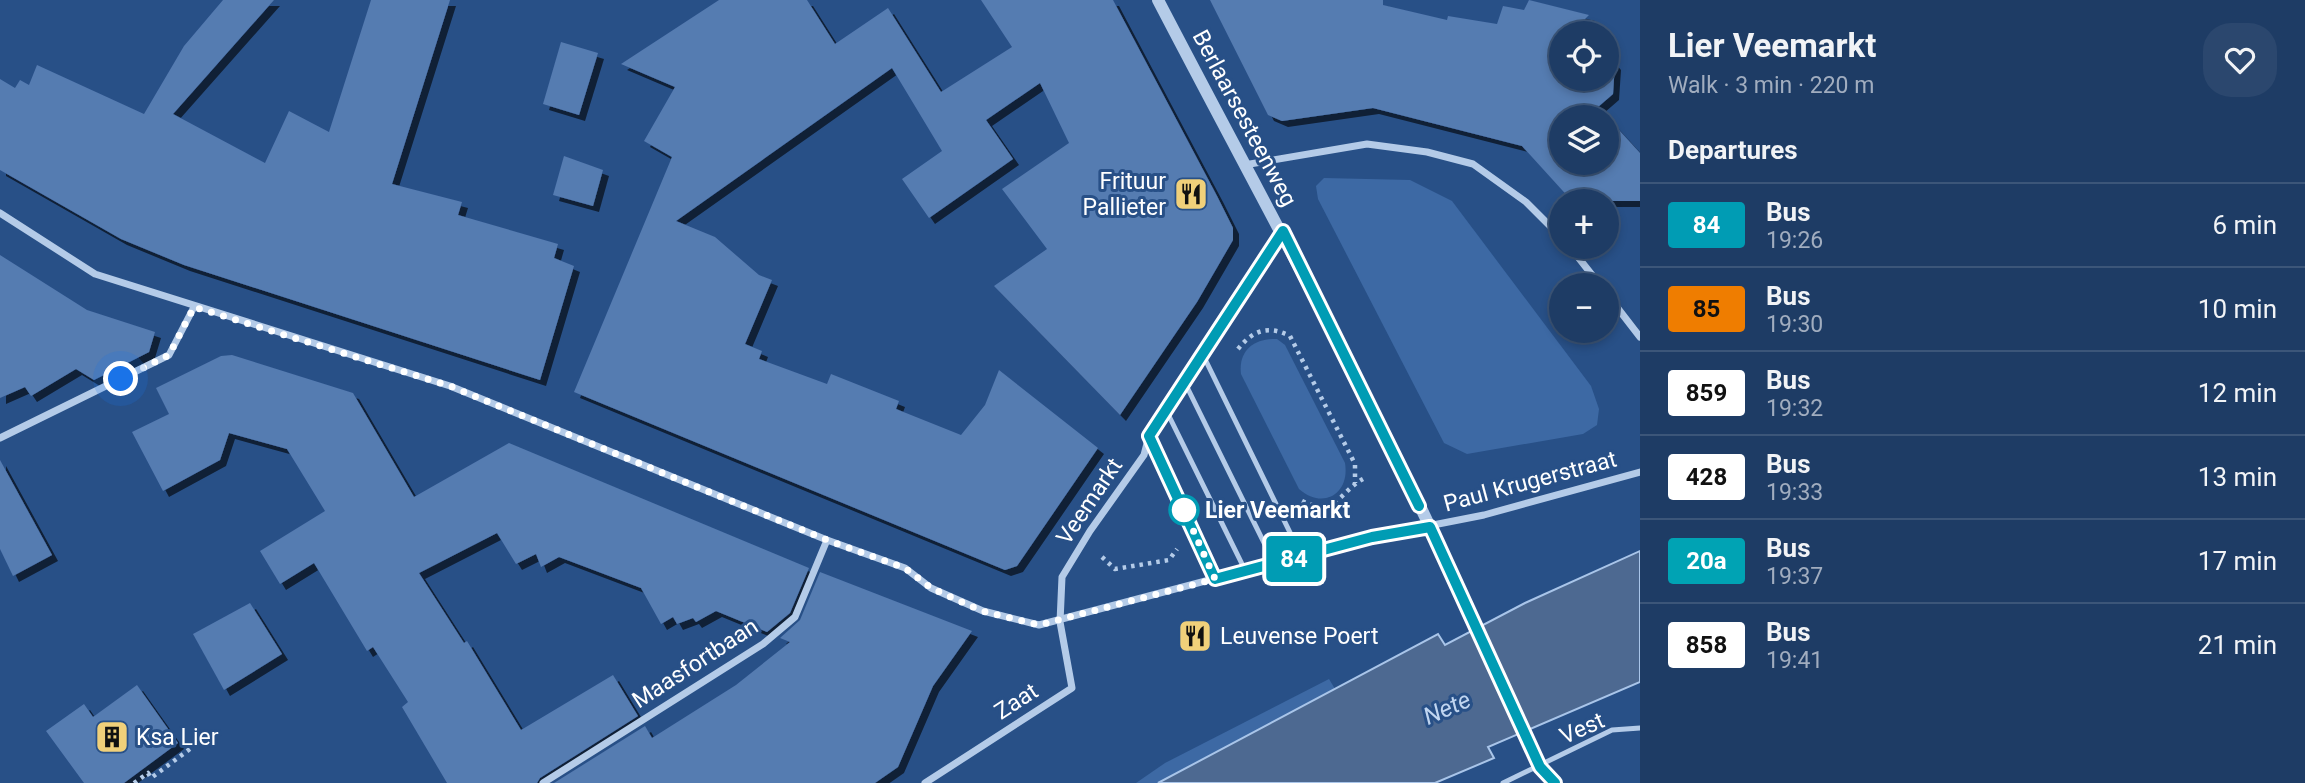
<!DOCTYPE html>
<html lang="en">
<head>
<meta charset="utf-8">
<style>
  body { margin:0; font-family:Roboto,sans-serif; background:#2b476e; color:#f1f3f6; height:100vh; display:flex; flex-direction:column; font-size:26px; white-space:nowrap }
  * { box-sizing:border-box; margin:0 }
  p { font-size:23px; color:#a1adbf }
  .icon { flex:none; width:38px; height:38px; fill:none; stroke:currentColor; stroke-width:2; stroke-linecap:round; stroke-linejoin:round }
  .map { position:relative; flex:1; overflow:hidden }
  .drawer { display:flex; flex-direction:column; background:#1e3c65; width:665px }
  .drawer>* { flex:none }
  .badge { padding:0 14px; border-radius:5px; font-size:24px; line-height:46px }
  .tools { position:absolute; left:1549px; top:21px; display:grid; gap:14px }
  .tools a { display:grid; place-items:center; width:70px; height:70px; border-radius:50%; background:#1e3c65; box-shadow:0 4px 10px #0003,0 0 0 2px #3c5679; font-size:35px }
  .you { position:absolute; width:35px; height:35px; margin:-18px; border:5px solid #fff; border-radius:50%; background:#1a73e8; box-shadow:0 0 0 10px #1a73e833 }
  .map>.badge { position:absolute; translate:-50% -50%; box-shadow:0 0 0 4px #fff }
  h2 { padding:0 28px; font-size:26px; line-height:63px }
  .round { display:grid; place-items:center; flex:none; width:74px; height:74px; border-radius:28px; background:#2b476e }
  .overview { display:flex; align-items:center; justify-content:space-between; height:119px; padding:0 28px }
  h1 { font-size:33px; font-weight:700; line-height:52px }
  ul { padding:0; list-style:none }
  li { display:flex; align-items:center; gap:21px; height:84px; padding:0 28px; border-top:2px solid #3c5679 }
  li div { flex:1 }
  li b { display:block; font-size:26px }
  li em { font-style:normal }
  li .badge { min-width:77px; font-weight:700; text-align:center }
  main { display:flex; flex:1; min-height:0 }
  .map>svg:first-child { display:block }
  .green { fill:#3d69a4 }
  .water { fill:#4d6991; stroke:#a9c5e9; stroke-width:2 }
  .building { fill:#557bb1; fill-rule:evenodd; filter:url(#shadow) }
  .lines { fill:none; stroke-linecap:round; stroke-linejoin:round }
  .path { stroke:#b4cbe8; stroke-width:4.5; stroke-dasharray:3.5 5; stroke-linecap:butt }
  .service { stroke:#b4cbe8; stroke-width:5 }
  .minor { stroke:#b4cbe8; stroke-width:7 }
  .tertiary { stroke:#b4cbe8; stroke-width:12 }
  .line-casing { stroke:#fff; stroke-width:16 }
  .line { stroke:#009cb4; stroke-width:10 }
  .walk { stroke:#fff; stroke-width:7; stroke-dasharray:0 12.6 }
  .stop-dot { fill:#fff; stroke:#009cb4; stroke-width:3.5 }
  .labels { text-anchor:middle; stroke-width:6; stroke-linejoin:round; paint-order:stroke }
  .street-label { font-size:23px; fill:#fff; stroke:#285087 }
  .poi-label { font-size:23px; fill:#fff; stroke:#285087; text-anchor:start }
  .stop-label { font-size:23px; font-weight:bold; fill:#fff; stroke:#285087; text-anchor:start }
  .water-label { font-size:24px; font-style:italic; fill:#c0d5f0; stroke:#285087 }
</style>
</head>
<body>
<main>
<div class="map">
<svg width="1640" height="783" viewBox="0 0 1640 783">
  <defs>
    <filter id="shadow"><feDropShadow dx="6" dy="6" stdDeviation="0" flood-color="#0009"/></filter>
  </defs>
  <rect width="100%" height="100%" fill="#285087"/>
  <g class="green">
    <polygon points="1324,178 1410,180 1452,201 1591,386 1599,409 1597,425 1583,434 1467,454 1444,443 1318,199 1316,186"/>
    <path d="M1277,339L1285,345L1345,463C1350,494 1323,510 1299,489L1241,374C1238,350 1255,338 1277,339Z"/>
    <polygon points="1329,679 1335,689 1158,783 1136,783 1165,763"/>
  </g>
  <polygon class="water" points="1640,551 1640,682 1488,747 1494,758 1435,783 1158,783 1438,634 1445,645 1525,603"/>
  <g class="building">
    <polygon points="223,0 274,0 173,114 265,163 289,111 329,132 371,0 450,0 392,184 462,202 458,215 558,244 554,258 574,266 540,380 184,265 121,239 0,170 0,79 15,88 20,80 29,85 37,65 144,114 184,46"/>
    <polygon points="719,0 807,0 835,44 888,8 941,92 1012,47 981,0 1113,0 1217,196 1233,228 1233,240 1197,302 1120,415 994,286 1047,249 1002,189 1069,143 1040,83 986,120 1013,159 929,218 902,179 942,151 892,68 676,221 715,237 759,275 772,280 745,344 762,351 759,359 827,384 831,374 899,401 896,409 961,435 985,405 999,370 1098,448 1017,566 1005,570 574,392 672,157 644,141 675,87 621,64"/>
    <path d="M1210,0H1383V5L1447,20L1448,16L1497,24L1503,6L1524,10L1529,0L1589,15L1579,25L1587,33H1561V79H1606V54L1615,64L1613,94L1598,107L1640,153V201H1572L1522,146L1373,108L1282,121L1268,115ZM1561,117H1606V163H1561Z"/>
    <polygon points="561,42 598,53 579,115 543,104"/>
    <polygon points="564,156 603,170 593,206 553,195"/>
    <polygon points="0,255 87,310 155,332 149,352 94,380 76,369 31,396 25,387 0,398"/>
    <polygon points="232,355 353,393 414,497 509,443 809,568 790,613 767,632 716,611 696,622 693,618 677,624 673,617 661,624 641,588 559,557 541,567 536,554 516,564 497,533 419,573 464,643 467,641 521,730 613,675 638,716 540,778 537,783 447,783 402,707 408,702 373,647 367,651 314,563 280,584 260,551 325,511 287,449 229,433 220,460 163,491 132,432 169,414 156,388 221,356"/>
    <polygon points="0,460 52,555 13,576 0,549"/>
    <polygon points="820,572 972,631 933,686 898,767 875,783 554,783 645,726 652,738 736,685 790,642 780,638 800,620"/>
    <polygon points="250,603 282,654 224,690 193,634"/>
    <polygon points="137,685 178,743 124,783 84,783 46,731 84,704 93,717"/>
  </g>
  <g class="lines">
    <g class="path">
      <path d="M1238,349C1253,330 1268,325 1290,336L1355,464V483"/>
      <path d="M1302,501C1336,518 1339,492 1363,479"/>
      <polyline points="1102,557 1115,569 1169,560 1177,549"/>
      <polyline points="134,783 148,773 151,778 202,740"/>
    </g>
    <g class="service">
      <polyline points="1203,355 1302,557"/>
      <polyline points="1185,383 1274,563"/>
      <polyline points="1166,410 1245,570"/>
      <polyline points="1149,436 1215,579"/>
      <polyline points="1503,783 1612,730 1640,728"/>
    </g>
    <g class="minor">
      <polyline points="1244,165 1367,144 1427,152 1473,164 1526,202 1561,237"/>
      <polyline points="0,213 95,274 450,386 827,540 905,568 931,588 983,611 1039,625 1372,537 1484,515 1640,472"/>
      <polyline points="1570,247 1600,285"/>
      <polyline points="1606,293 1640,337"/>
      <polyline points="0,438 169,355 194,307"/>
      <polyline points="543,783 763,644 795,617 827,540"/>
      <polyline points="925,783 1072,688 1060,622 1062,577 1090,531 1144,455 1149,436 1281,234"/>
    </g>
    <path class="tertiary" d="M1158,0C1249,175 1345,348 1430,527C1467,606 1501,688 1540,767L1555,783"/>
  </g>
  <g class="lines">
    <defs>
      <polyline id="line" points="1419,506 1283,231 1149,436 1215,579 1372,537 1430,527 1540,767 1555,783"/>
    </defs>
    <use href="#line" class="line-casing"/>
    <use href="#line" class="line"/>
    <polyline class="walk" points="121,379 169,355 194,307 450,386 827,540 905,568 931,588 982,611 1039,625 1215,579 1184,510"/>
  </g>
  <defs>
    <symbol id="restaurant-square" viewBox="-11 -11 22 22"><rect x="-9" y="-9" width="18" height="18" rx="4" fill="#f0d07a" stroke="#285087"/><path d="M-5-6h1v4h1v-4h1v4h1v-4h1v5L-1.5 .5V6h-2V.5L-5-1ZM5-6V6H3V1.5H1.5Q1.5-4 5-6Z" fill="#111"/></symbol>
    <symbol id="building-square" viewBox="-11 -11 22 22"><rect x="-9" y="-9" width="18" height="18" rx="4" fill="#f0d07a" stroke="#285087"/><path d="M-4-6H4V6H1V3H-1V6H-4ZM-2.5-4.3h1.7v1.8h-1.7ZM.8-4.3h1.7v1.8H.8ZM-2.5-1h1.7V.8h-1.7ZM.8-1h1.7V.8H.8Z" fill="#111"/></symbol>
  </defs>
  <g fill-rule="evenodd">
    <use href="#restaurant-square" x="1172" y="175" width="38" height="38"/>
    <use href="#restaurant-square" x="1176" y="617" width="38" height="38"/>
    <use href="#building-square" x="93" y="718" width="38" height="38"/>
  </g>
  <circle class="stop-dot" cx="1184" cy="510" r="14"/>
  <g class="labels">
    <g class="street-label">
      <text transform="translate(1245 118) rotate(62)" y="8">Berlaarsesteenweg</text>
      <text transform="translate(1530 481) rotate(-15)" y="8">Paul Krugerstraat</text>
      <text transform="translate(1089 501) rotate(-56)" y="8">Veemarkt</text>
      <text transform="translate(695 663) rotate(-33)" y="8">Maasfortbaan</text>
      <text transform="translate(1016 701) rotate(-33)" y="8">Zaat</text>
      <text transform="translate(1582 728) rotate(-24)" y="8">Vest</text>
    </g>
    <g class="poi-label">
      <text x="1166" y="189" text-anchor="end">Frituur<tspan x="1166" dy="26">Pallieter</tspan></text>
      <text x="1220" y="644">Leuvense Poert</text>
      <text x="136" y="745">Ksa Lier</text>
    </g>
    <g class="stop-label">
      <text x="1205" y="518">Lier Veemarkt</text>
    </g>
    <g class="water-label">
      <text transform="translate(1447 708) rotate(-24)" y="8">Nete</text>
    </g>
  </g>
</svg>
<div class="tools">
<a><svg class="icon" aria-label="locate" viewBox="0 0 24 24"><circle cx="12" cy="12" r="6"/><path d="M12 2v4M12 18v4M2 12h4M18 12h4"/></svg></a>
<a><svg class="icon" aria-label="layers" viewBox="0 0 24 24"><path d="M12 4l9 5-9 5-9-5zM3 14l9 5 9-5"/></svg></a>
<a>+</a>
<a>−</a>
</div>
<div class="you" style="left:121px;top:379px"></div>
<b class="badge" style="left:1294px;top:559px;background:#009cb4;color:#fff">84</b>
</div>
<section class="drawer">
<div class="overview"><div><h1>Lier Veemarkt</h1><p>Walk · 3 min · 220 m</p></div><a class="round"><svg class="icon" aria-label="heart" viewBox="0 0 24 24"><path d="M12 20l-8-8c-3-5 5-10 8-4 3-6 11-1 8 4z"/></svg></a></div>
<h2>Departures</h2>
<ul>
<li><span class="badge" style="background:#009cb4;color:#fff">84</span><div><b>Bus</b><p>19:26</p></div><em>6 min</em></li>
<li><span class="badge" style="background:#ef7d00;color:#111">85</span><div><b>Bus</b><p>19:30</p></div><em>10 min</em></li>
<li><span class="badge" style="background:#fff;color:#111">859</span><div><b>Bus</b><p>19:32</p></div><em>12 min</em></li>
<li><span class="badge" style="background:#fff;color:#111">428</span><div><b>Bus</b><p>19:33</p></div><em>13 min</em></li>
<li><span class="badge" style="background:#00a3b4;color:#fff">20a</span><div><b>Bus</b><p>19:37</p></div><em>17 min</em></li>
<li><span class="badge" style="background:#fff;color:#111">858</span><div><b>Bus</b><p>19:41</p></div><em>21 min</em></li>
</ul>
</section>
</main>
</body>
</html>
